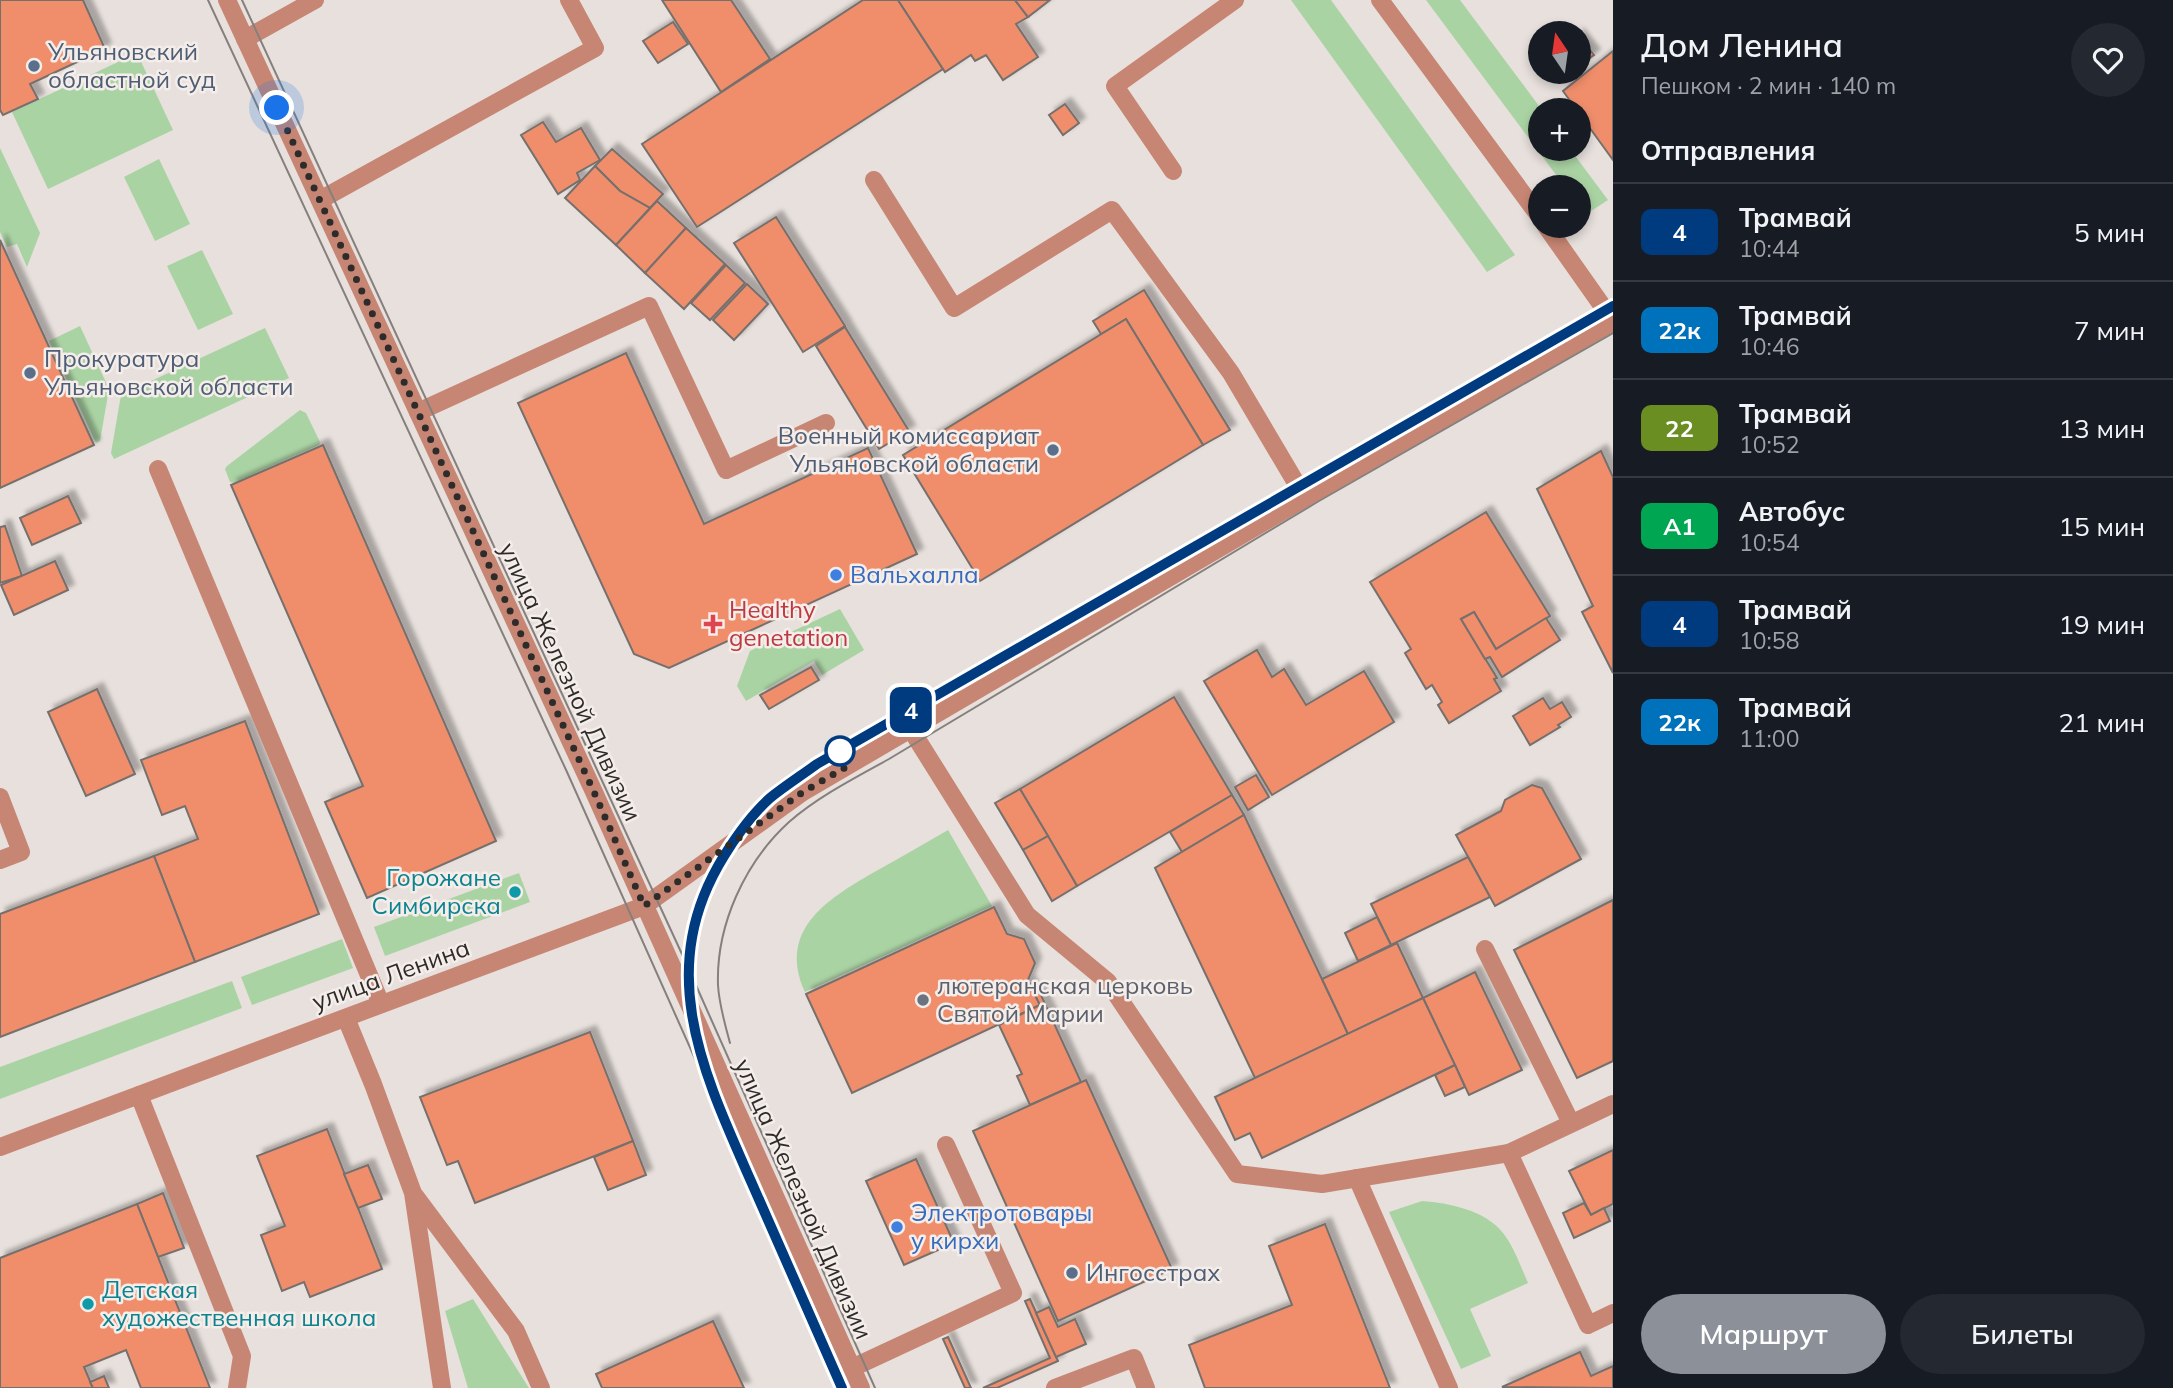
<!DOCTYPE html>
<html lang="ru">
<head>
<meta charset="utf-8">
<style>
  body { margin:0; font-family:Mulish,sans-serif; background:#242831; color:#f1f3f6; height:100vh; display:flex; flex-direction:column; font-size:26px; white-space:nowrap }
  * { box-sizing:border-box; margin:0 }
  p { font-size:23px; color:#9ea1a6 }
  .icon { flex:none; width:38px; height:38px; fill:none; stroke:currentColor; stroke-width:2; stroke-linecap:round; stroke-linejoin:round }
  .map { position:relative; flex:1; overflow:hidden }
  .drawer { display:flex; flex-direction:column; background:#171b24; width:560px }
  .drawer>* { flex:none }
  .badge { padding:0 14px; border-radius:10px; font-size:24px; line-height:46px }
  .needle { width:46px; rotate:347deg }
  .controls { position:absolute; left:1528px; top:21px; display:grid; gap:14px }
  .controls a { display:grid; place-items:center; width:63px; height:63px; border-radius:50%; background:#171b24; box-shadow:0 4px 10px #0003; font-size:35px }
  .you { position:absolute; width:35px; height:35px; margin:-18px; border:5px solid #fff; border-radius:50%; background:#1a73e8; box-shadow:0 0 0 10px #1a73e833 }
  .map>.badge { position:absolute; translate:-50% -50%; box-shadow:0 0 0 4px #fff }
  h2 { padding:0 28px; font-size:26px; line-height:63px }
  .round { display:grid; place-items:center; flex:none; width:74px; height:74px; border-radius:37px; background:#242831 }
  .head { display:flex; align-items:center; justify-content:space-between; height:119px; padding:0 28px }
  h1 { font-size:33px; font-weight:600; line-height:52px }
  .action { display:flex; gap:14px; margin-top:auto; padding:14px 28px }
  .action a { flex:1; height:80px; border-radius:42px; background:#8c9099; color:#fff; font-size:28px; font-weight:600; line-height:80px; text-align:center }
  .action a+a { background:#242831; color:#f1f3f6 }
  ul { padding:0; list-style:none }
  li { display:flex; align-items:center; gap:21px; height:98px; padding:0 28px; border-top:2px solid #363941 }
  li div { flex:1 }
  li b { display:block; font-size:26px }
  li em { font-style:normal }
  li .badge { min-width:77px; font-weight:700; text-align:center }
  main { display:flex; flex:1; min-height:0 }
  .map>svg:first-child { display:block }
  .green { fill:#aad3a4 }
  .building { fill:#f08e6c; stroke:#766f6d; stroke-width:2; filter:url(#shadow) }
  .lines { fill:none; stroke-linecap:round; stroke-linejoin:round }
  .minor { stroke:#c78674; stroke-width:18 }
  .tram { stroke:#85807d; stroke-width:2 }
  .line-casing { stroke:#fff; stroke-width:16 }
  .line { stroke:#003b80; stroke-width:10 }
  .walk { stroke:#2e2c2a; stroke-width:7; stroke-dasharray:0 12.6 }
  .service-dot { fill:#5c6f8a; stroke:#f4ede9; stroke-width:2.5 }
  .shop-dot { fill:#3f7fe0; stroke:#f4ede9; stroke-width:2.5 }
  .health-dot { fill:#e0444e; stroke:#f4ede9; stroke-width:2.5 }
  .stop-dot { fill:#fff; stroke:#003b80; stroke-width:3.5 }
  .culture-dot { fill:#0f9aa8; stroke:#f4ede9; stroke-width:2.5 }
  .worship-dot { fill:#6b7280; stroke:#f4ede9; stroke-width:2.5 }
  .labels { text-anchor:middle; stroke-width:5; stroke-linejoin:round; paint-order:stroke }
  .service-label { font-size:24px; fill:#4e5e75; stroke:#f4ede9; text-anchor:start }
  .shop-label { font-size:24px; fill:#366cbe; stroke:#f4ede9; text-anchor:start }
  .health-label { font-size:24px; fill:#be3a42; stroke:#f4ede9; text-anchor:start }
  .street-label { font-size:24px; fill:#2e2c2a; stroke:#f4ede9 }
  .culture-label { font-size:24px; fill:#0d838f; stroke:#f4ede9; text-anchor:end }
  .worship-label { font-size:24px; fill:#5b616d; stroke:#f4ede9; text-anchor:start }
</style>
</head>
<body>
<main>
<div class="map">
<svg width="1613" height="1388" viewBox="0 0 1613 1388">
  <defs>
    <filter id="shadow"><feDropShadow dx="6" dy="-6" stdDeviation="2" flood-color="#0004"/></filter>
  </defs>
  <rect width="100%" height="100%" fill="#e7e0dc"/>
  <g class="green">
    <polygon points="1291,0 1331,0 1515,255 1487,272"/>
    <polygon points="1426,0 1460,0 1542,110 1540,149 1570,149 1608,200 1585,215 1579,205 1578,187 1565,187"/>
    <polygon points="137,53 173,130 48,189 12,112"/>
    <polygon points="0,148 40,233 27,267 17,244 7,247 0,232"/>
    <polygon points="159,159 190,224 155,241 124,177"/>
    <polygon points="202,250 233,314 198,330 167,266"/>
    <polygon points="80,326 109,389 100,441 96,443 49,341"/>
    <polygon points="265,328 289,378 114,459 111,453 121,395"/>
    <polygon points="300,410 306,413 320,442 319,445 234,483 230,482 225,469 227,466"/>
    <polygon points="840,609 864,650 822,675 814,661 746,701 737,686 750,651"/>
    <path d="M948,830L992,906L805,992C776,928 831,897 878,870C902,857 925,843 948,830Z"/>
    <polygon points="519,873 530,902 385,956 374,927"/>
    <polygon points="342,939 353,968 252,1005 241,977"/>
    <polygon points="232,981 242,1008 0,1099 0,1067"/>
    <path d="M1422,1201C1449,1203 1485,1210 1503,1233C1514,1247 1521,1267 1528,1283L1470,1309L1491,1356L1461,1369L1389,1212Z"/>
    <polygon points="473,1299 527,1385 529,1388 468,1388 445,1311"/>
  </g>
  <g class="building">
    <polygon points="0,0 83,0 105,49 30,84 38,99 3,115 0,110"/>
    <polygon points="662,0 731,0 770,59 721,92"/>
    <polygon points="863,0 898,0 943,69 697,227 642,144"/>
    <polygon points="898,0 1015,0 1028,17 1016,24 1038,57 1003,80 986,55 975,61 971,55 945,72"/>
    <polygon points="1015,0 1050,0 1028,17"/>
    <polygon points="673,22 688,44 658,63 643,41"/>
    <polygon points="1578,35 1594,55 1578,66"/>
    <polygon points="1613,51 1613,160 1563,91"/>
    <polygon points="1065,104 1079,123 1063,135 1049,115"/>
    <polygon points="543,122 556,142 581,128 600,160 577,173 580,180 558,194 521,135"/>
    <polygon points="612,149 663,194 650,208 620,191 595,166"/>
    <polygon points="595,166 620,191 650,208 616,245 565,198"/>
    <polygon points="657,201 686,228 645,273 616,245"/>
    <polygon points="776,217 845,326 803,352 734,243"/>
    <polygon points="686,228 725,264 684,309 645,273"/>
    <polygon points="0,240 94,445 0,488"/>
    <polygon points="726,265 745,283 710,320 691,303"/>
    <polygon points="747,284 768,304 734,340 713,320"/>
    <polygon points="1144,290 1230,430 1203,445 1126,319 1101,334 1093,321"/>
    <polygon points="1126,319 1203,445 980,581 903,455"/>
    <polygon points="845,327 909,431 879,449 816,346"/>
    <polygon points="626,353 704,524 868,448 917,554 669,668 634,654 518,403"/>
    <polygon points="323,445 496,841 367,898 325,802 363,786 231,485"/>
    <polygon points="1601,451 1613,477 1613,673 1582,612 1593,606 1537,489"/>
    <polygon points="68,496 81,523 32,545 20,518"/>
    <polygon points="1486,512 1550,616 1496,649 1474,612 1461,619 1497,678 1494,679 1501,691 1449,723 1438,705 1442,702 1432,685 1426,689 1405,653 1411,649 1370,582"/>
    <polygon points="5,526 22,576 0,583 0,527"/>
    <polygon points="55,561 68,590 14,615 1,585"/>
    <polygon points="1474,612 1496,649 1546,618 1560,640 1502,677 1490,657 1485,659 1461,619"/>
    <polygon points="1257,650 1272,677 1284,669 1306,705 1364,671 1394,722 1272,795 1204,681"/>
    <polygon points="811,667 819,680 769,709 760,695"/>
    <polygon points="97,689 135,774 86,796 48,712"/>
    <polygon points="1174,697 1232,795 1077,886 1020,789"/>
    <polygon points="1543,698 1550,709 1562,702 1571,717 1558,725 1560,727 1530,745 1513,716"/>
    <polygon points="245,721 319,914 195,962 154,856 198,839 185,806 162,815 141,760"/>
    <polygon points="1256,775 1269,797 1248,810 1235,787"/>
    <polygon points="1532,785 1542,788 1581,859 1495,906 1456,835 1501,811 1505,800"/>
    <polygon points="1020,789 1048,836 1023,850 995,803"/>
    <polygon points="1232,795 1244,815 1182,852 1170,832"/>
    <polygon points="1244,815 1348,1034 1255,1078 1155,868"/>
    <polygon points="1048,836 1077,886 1052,901 1023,850"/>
    <polygon points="154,856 195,962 0,1037 0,914"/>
    <polygon points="1468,857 1490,897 1391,945 1371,904"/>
    <polygon points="1613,900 1613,1061 1577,1078 1514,950"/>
    <polygon points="994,907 1007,934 1024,939 1035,963 1028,980 1040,1005 852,1093 806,994"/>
    <polygon points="1377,917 1391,945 1358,961 1345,933"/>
    <polygon points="1397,943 1423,998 1348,1034 1322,979"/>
    <polygon points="1475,972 1522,1070 1469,1095 1423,998"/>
    <polygon points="1040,993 1081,1082 1030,1105 1017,1076 1022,1074 999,1025 1040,1005 1035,995"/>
    <polygon points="1423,998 1455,1065 1262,1158 1250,1133 1235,1140 1215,1097"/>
    <polygon points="590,1032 633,1141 475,1203 458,1161 447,1165 420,1097"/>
    <polygon points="1455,1065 1465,1087 1445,1096 1435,1075"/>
    <polygon points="1086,1080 1172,1269 1058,1321 973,1131"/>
    <polygon points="327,1129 382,1269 310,1297 304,1282 282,1291 261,1235 285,1226 257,1156"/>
    <polygon points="633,1141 646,1175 608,1190 594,1157"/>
    <polygon points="1613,1150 1613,1204 1591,1215 1569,1171"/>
    <polygon points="916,1159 954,1243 904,1265 866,1181"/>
    <polygon points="368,1165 382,1199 358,1208 344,1174"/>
    <polygon points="163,1193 184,1248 158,1257 137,1204"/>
    <polygon points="1584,1203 1591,1215 1604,1208 1610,1221 1574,1238 1563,1213"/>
    <polygon points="137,1204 210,1388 141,1388 126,1350 84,1367 93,1388 0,1388 0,1258"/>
    <polygon points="1325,1224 1390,1388 1205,1388 1189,1345 1292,1305 1269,1246"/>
    <polygon points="1030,1299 1058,1361 997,1388 983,1388 1050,1358 1025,1301"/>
    <polygon points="1049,1307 1058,1327 1075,1319 1086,1344 1056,1357 1036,1313"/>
    <polygon points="713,1321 744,1388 602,1388 596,1374"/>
    <polygon points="948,1337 971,1388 965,1388 943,1339"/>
    <polygon points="1580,1352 1591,1376 1613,1366 1613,1388 1502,1387"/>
    <polygon points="104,1376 109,1388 93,1388 90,1382"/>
  </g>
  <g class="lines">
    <g class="minor">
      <polyline points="227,0 594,792 861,1388"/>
      <polyline points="1380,0 1540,217"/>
      <polyline points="245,39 315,0"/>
      <polyline points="1173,171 1115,86 1235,0"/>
      <polyline points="874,180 954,308 1112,210 1231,373 1305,498"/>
      <polyline points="320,200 595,48 569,0"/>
      <polyline points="1546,226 1613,321"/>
      <polyline points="418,412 649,306 726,470 826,423"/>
      <polyline points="158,469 381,1004"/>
      <polyline points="910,728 1027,915 1108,982 1237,1174 1322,1184 1509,1153 1588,1325 1613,1313"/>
      <polyline points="0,797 21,852 0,860"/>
      <polyline points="1485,949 1571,1123"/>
      <polyline points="346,1018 373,1084 413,1193 442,1388"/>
      <polyline points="139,1095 242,1356 237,1388"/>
      <polyline points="0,1147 644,906 803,792 1305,498 1613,322"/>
      <polyline points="1509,1153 1613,1104"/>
      <polyline points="1357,1178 1449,1388"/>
      <polyline points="415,1196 516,1331 541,1388"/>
      <polyline points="852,1368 1013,1293 946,1145"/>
      <polyline points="1055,1388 1134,1358 1146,1388"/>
    </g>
    <g class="tram">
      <polyline points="208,0 567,772 842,1388"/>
      <polyline points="242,0 687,965 875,1388"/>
      <path d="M730,1043C725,1025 719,1004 718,985C716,925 745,862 789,822C819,796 855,778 889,759L1319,501L1613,333"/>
      <path d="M699,1048C694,1029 689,1009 688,990C682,923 720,842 770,799C785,786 802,775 817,764L1613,306"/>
    </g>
  </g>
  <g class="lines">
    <defs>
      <path id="line" d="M842,1388C811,1318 780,1248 750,1179C702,1070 654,969 724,856C737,835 751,815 770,798C785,786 802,775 817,764L1613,306"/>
    </defs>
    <use href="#line" class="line-casing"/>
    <use href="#line" class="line"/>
    <polyline class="walk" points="277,108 594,792 644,906 803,792 846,767 840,751"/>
  </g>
  <g class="service-dot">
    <circle cx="34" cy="66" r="7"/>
    <circle cx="30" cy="373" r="7"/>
    <circle cx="1053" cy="450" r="7"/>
    <circle cx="1072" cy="1273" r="7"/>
  </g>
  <g class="shop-dot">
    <circle cx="836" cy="575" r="7"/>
    <circle cx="897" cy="1227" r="7"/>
  </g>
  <path class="health-dot" d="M709.5 613.5h7v7h7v7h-7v7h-7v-7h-7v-7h7z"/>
  <circle class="stop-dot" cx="840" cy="751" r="14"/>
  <g class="culture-dot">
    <circle cx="515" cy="892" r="7"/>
    <circle cx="88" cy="1304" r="7"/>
  </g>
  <circle class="worship-dot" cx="923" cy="1000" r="7"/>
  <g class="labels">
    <g class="service-label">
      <text x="48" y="60">Ульяновский<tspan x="48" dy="28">областной суд</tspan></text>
      <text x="44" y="367">Прокуратура<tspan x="44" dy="28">Ульяновской области</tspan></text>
      <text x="1039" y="444" text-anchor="end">Военный комиссариат<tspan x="1039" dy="28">Ульяновской области</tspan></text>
      <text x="1086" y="1281">Ингосстрах</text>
    </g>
    <g class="shop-label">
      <text x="850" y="583">Вальхалла</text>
      <text x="911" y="1221">Электротовары<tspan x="911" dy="28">у кирхи</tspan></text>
    </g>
    <g class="health-label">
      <text x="729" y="618">Healthy<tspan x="729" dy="28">genetation</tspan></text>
    </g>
    <g class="street-label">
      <text transform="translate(570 682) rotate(65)" y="8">улица Железной Дивизии</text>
      <text transform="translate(391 975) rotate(-20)" y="8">улица Ленина</text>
      <text transform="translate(803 1199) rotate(66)" y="8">улица Железной Дивизии</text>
    </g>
    <g class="culture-label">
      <text x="501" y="886">Горожане<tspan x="501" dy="28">Симбирска</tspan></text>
      <text x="102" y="1298" text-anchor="start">Детская<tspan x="102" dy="28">художественная школа</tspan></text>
    </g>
    <g class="worship-label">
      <text x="937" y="994">лютеранская церковь<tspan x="937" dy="28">Святой Марии</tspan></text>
    </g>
  </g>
</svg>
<div class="controls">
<a><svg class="needle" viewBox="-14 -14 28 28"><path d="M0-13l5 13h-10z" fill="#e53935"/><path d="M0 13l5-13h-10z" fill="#9ea1a6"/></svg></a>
<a>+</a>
<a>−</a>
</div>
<div class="you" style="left:277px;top:108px"></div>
<b class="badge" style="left:911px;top:710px;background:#003b80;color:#fff">4</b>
</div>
<section class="drawer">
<div class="head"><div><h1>Дом Ленина</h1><p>Пешком · 2 мин · 140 m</p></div><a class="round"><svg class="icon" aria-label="heart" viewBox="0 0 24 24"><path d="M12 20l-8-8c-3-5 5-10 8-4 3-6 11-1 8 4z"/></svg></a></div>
<h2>Отправления</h2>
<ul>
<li><span class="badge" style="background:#003b80;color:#fff">4</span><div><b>Трамвай</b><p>10:44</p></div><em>5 мин</em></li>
<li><span class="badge" style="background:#0072bc;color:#fff">22к</span><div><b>Трамвай</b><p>10:46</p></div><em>7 мин</em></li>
<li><span class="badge" style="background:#6b8e23;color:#fff">22</span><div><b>Трамвай</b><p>10:52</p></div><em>13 мин</em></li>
<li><span class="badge" style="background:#00a651;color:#fff">А1</span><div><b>Автобус</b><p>10:54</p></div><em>15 мин</em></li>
<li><span class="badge" style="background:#003b80;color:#fff">4</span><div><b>Трамвай</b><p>10:58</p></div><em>19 мин</em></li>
<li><span class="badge" style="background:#0072bc;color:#fff">22к</span><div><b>Трамвай</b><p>11:00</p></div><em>21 мин</em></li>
</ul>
<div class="action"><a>Маршрут</a><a>Билеты</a></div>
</section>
</main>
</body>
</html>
